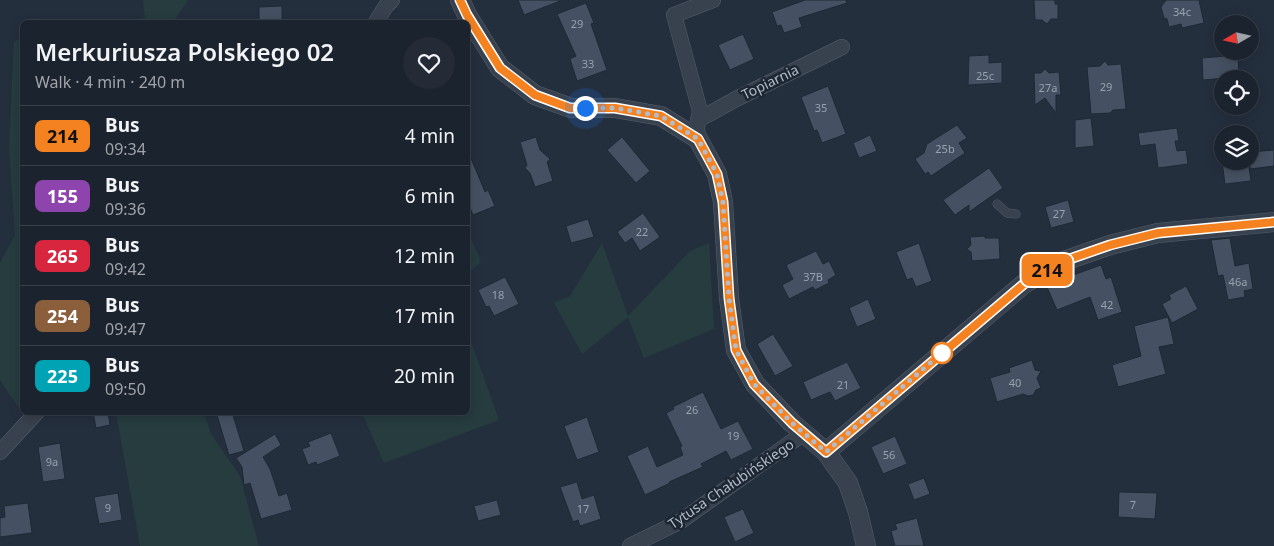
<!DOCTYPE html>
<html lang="en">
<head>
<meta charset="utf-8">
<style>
  body { margin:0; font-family:"Noto Sans",sans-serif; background:#242b36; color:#f1f3f6; height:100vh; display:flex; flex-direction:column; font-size:19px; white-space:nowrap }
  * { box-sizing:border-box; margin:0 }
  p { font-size:16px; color:#a0a4aa }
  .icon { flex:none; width:28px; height:28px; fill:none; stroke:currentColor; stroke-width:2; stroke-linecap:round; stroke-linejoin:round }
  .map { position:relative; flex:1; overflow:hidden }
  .panel { position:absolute; left:20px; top:20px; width:450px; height:395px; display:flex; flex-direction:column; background:#1b232e; border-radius:8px; box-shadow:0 2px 12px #0003,0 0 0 1px #39404a }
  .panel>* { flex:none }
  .badge { padding:0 10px; border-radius:8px; font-size:18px; line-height:32px }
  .needle { width:32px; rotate:261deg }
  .fabs { position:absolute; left:1214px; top:15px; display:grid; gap:10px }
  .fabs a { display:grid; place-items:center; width:45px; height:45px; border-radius:50%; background:#1b232e; box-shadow:0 2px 12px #0003,0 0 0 1px #39404a; font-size:25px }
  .you { position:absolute; width:25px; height:25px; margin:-12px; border:4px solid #fff; border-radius:50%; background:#1a73e8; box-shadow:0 0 0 8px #1a73e833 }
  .map>.badge { position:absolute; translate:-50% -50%; box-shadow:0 0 0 2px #fff }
  .round { display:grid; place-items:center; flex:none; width:52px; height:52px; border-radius:26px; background:#242b36 }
  .summary { display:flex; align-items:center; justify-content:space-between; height:85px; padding:0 15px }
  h1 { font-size:24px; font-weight:600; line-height:38px }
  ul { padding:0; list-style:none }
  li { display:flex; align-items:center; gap:15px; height:60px; padding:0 15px; border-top:1px solid #39404a }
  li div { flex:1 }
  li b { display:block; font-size:19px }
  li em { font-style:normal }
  li .badge { min-width:55px; font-weight:700; text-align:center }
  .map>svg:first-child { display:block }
  .green { fill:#263c3f }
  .building { fill:#455162; stroke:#1f2835 }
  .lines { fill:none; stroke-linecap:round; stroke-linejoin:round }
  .service-casing { stroke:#565f6c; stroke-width:9 }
  .minor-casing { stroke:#565f6c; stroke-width:16 }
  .tertiary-casing { stroke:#565f6c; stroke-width:20 }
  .service { stroke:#38414e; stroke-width:8 }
  .minor { stroke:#38414e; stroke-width:15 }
  .tertiary { stroke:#38414e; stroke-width:19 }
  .line-casing { stroke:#fff; stroke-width:11 }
  .line { stroke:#f58220; stroke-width:8 }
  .walk { stroke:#b4bcc9; stroke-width:5; stroke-dasharray:0 9 }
  .stop-dot { fill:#fff; stroke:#f58220; stroke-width:2.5 }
  .labels { text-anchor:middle; stroke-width:5; stroke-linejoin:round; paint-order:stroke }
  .number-label { font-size:11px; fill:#98a1af }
  .street-label { font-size:14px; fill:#b4bcc9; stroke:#1d2633 }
</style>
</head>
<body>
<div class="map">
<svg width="1274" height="546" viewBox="0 0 1274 546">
  <rect width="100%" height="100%" fill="#242f3e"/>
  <g class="green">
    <polygon points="143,0 188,0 173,22 120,22 145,18"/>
    <polygon points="22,39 22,412 28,413 25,417 0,380 0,263 15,235 9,147 14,41"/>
    <polygon points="468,231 481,262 468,273"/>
    <polygon points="602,243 628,316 690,251 709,243 714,329 644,358 628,317 582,354 554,303 570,296"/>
    <polygon points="468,333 499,420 384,463 362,413 468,412"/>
    <polygon points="116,413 204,413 211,434 240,476 259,546 140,546"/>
  </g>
  <g class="building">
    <polygon points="518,0 560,0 560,1 524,15"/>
    <polygon points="805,0 846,0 847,3 799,18 802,27 784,33 781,25 777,26 772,12"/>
    <polygon points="1034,0 1055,0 1055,4 1058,4 1058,19 1051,19 1047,24 1042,20 1035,20"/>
    <polygon points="1166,0 1199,0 1204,23 1182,28 1181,24 1169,27 1167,19 1164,18 1161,7"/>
    <polygon points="586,3 594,23 591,24 607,70 577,81 570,59 576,56 557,14"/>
    <polygon points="282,6 282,22 259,22 259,7"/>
    <polygon points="743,34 754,59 730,70 718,45"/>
    <polygon points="989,55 989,63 1002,62 1002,83 968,85 969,56"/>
    <polygon points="1238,55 1239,77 1203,80 1202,58"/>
    <polygon points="1105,61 1108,65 1121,64 1126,109 1113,110 1110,113 1091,114 1087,67 1100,66"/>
    <polygon points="1045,69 1049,73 1059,72 1061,95 1056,95 1056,113 1045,98 1035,105 1034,73 1041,73"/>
    <polygon points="828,86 846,134 822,143 817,130 814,131 801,97"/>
    <polygon points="1091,118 1094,146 1075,148 1075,120"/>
    <polygon points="957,125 967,138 959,143 965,153 931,176 928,172 925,174 915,159 924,153 927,144"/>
    <polygon points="1177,128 1179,141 1175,141 1177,151 1186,150 1188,164 1158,168 1155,144 1140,146 1138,133"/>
    <polygon points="870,135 877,151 859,158 853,143"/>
    <polygon points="536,137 540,150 550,159 547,162 553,181 535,187 530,173 525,168 527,165 520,142"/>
    <polygon points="622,137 650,171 636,183 607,150"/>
    <polygon points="1274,150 1274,166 1250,169 1250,152"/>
    <polygon points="468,151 485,192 488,190 495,206 473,215 468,203"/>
    <polygon points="1222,161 1248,161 1251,181 1225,184"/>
    <polygon points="989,168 1003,188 969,212 969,205 955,215 943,200"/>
    <polygon points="1068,200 1074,222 1051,228 1045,207"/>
    <polygon points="643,213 660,237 640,251 632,238 625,243 617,232"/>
    <polygon points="588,219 594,237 571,243 566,226"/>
    <polygon points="985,236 985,238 999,238 1000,259 972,261 971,252 967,249 971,245 970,237"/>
    <polygon points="1230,238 1235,266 1249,263 1253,289 1244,291 1245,297 1228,300 1223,275 1218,276 1211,240"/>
    <polygon points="919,243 932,281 916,287 912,278 907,280 896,252"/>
    <polygon points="816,251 823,264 829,261 836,275 828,280 829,283 815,290 813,287 789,299 782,285 793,279 786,265"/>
    <polygon points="1101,265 1106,279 1111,277 1122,312 1098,320 1090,297 1057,310 1047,287 1073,275"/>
    <polygon points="505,277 519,304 494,316 489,306 486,307 478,290"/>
    <polygon points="1186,286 1198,309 1172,323 1162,304 1171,299 1169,295"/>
    <polygon points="868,299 876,319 857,327 849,308"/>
    <polygon points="1168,317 1174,344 1159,347 1166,374 1118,387 1112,365 1141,356 1134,326"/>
    <polygon points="773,334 793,366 775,376 757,344"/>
    <polygon points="1032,360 1035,370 1041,371 1037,378 1041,388 1036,390 1033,395 1028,396 1023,394 997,402 990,378 1010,372 1009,368"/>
    <polygon points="847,362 861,388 835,401 830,392 811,400 803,382"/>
    <polygon points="703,392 721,429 738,421 753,449 731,460 726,451 701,464 703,467 669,482 670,483 645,495 627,456 648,446 657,467 683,455 680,447 682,446 666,413 674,409 673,407"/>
    <polygon points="93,412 108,412 110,425 96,428"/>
    <polygon points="216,412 232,412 244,451 229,455"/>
    <polygon points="587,417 599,452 577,460 564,426"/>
    <polygon points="331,433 340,456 317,465 316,462 308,465 302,449 310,446 308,442"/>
    <polygon points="275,434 281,445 263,457 270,469 279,496 287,493 292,510 261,519 250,483 244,485 242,467 236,458"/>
    <polygon points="895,436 907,464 883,474 871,447"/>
    <polygon points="60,443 65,479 43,482 38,447"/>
    <polygon points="924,478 930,494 914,500 908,484"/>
    <polygon points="577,482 582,499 594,495 601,519 580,526 578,520 573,522 560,487"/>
    <polygon points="1119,492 1157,493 1155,519 1118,517"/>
    <polygon points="118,493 122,520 99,524 94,497"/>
    <polygon points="497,500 501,515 478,521 474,506"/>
    <polygon points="28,503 32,533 0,537 0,518 5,517 4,506"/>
    <polygon points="743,509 754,533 735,542 724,517"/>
    <polygon points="917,518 924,546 895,546 891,531 897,529 895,524"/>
  </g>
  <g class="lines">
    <defs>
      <polyline id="service" points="997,204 1007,213 1016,214"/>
      <g id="minor">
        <polyline points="376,22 386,6 392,0"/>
        <polyline points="698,120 736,99 842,47"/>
        <polyline points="698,139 697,127 700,111 674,15 713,0"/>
        <polyline points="0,452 37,412"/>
        <polyline points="630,546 681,521 804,433"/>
      </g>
      <g id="tertiary">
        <polyline points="460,0 467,15 500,68 535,95 571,108 615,108 661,116 698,139 717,174 723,202 729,298 736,350 755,384 792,423 826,452 848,483 858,512 866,546"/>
        <polyline points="826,452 1025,283 1061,262 1110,245 1158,233 1274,222"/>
      </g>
    </defs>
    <use href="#service" class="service-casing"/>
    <use href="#minor" class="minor-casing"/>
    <use href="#tertiary" class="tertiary-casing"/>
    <use href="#service" class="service"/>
    <use href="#minor" class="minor"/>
    <use href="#tertiary" class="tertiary"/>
  </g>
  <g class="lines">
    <defs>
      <polyline id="line" points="460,0 467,15 500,68 535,95 570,108 615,108 661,116 698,139 717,174 723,202 729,298 736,350 754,384 792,423 826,452 1025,283 1061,262 1110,245 1158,233 1274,222"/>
    </defs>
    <use href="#line" class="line-casing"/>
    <use href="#line" class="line"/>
    <polyline class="walk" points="585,108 615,108 661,116 698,139 717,174 723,202 729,298 736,350 754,384 792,423 826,452 942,353"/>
  </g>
  <circle class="stop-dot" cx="942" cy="353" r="10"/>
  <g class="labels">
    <g class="number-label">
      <text x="1182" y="16">34c</text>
      <text x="577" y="28">29</text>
      <text x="588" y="68">33</text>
      <text x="985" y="80">25c</text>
      <text x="1106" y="91">29</text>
      <text x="1048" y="92">27a</text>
      <text x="821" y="112">35</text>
      <text x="945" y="153">25b</text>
      <text x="1059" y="218">27</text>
      <text x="642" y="236">22</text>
      <text x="813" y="281">37B</text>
      <text x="1238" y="286">46a</text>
      <text x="498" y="299">18</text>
      <text x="1107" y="309">42</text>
      <text x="1015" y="387">40</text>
      <text x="843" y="389">21</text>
      <text x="692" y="414">26</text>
      <text x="733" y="440">19</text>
      <text x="889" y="459">56</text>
      <text x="52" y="466">9a</text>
      <text x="1133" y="509">7</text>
      <text x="108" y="512">9</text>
      <text x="583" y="513">17</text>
    </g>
    <g class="street-label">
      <text transform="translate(770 82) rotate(-26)" y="5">Topiarnia</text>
      <text transform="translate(731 484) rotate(-34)" y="5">Tytusa Chałubińskiego</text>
    </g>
  </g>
</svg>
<div class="fabs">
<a><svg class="needle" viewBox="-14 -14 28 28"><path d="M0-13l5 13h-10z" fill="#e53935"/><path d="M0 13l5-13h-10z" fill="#a0a4aa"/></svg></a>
<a><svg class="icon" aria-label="locate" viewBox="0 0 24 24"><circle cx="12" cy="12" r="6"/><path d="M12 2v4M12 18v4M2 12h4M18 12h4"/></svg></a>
<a><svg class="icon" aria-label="layers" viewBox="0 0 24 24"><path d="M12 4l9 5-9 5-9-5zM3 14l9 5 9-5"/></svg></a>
</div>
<div class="you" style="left:585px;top:108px"></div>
<b class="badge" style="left:1047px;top:270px;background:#f58220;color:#111">214</b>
<section class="panel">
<div class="summary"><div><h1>Merkuriusza Polskiego 02</h1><p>Walk · 4 min · 240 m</p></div><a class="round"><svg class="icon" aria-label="heart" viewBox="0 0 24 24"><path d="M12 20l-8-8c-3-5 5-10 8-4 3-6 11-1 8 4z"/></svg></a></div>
<ul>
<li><span class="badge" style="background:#f58220;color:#111">214</span><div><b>Bus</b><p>09:34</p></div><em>4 min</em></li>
<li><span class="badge" style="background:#8e44ad;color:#fff">155</span><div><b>Bus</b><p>09:36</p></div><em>6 min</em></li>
<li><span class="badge" style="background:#d7263d;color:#fff">265</span><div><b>Bus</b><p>09:42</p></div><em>12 min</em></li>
<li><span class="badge" style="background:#8b5e3c;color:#fff">254</span><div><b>Bus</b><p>09:47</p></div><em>17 min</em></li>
<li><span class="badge" style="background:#00a3b4;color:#fff">225</span><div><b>Bus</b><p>09:50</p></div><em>20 min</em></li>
</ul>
</section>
</div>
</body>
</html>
